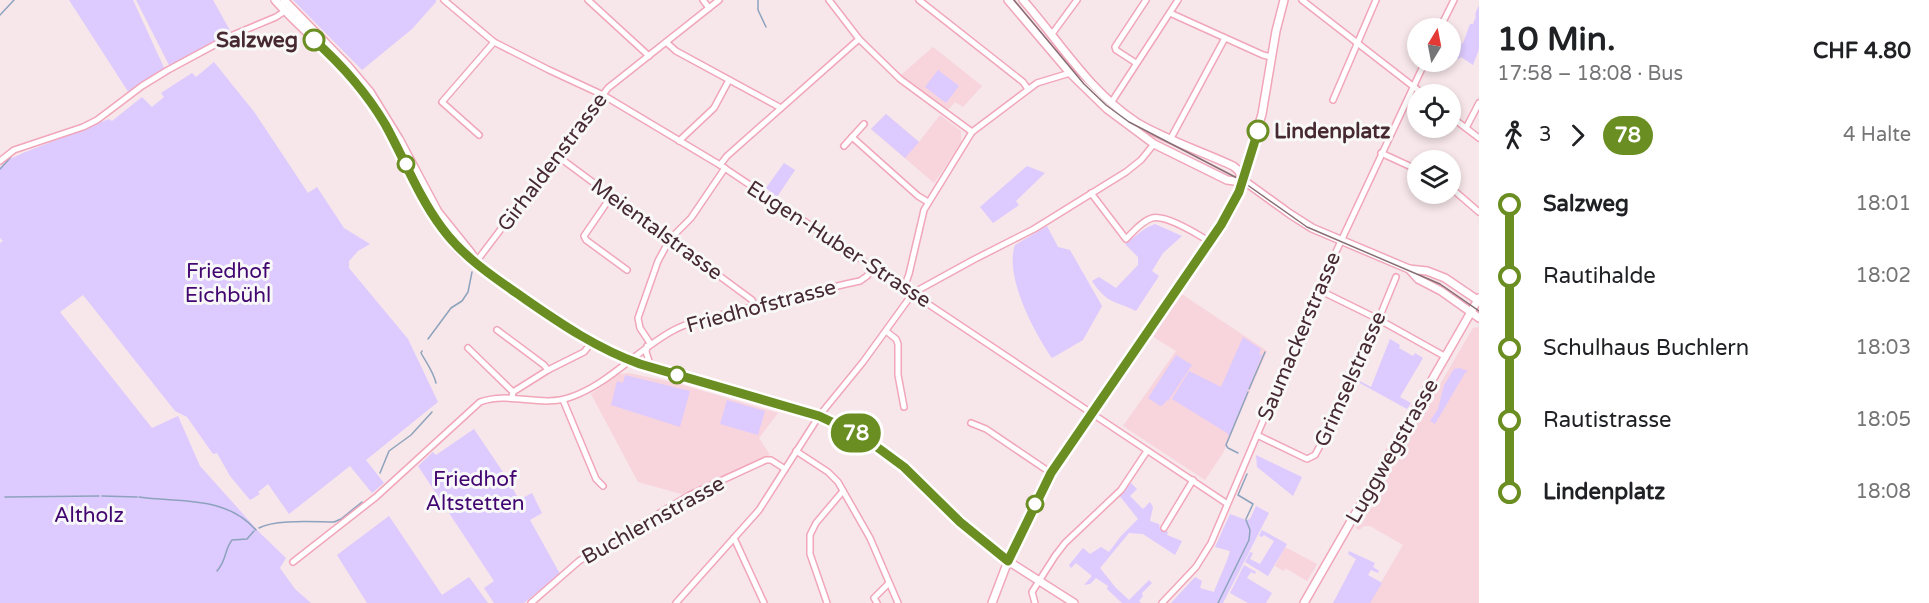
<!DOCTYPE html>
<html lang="de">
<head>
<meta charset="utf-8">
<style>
  body { margin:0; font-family:"Varela Round",sans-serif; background:#f6f6f6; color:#202124; height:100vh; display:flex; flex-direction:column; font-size:22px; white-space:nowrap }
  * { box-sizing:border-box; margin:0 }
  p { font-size:20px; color:#757577 }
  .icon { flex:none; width:33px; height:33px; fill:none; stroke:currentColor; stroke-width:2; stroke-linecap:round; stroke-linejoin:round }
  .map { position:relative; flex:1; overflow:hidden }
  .details { display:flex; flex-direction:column; background:#fff; width:450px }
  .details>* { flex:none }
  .badge { padding:0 12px; border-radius:20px; font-size:21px; line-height:39px }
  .needle { width:39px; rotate:10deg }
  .controls { position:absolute; left:1407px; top:18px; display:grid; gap:12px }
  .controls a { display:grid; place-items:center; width:54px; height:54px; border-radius:50%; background:#fff; box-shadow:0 3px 9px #0003; font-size:30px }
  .map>.badge { position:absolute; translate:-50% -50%; box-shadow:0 0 0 3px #fff }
  .legs { display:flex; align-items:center; gap:9px; height:66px; padding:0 18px; font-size:20px }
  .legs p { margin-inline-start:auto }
  .overview { display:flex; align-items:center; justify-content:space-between; height:102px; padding:0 18px }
  h1 { font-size:33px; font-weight:700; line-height:45px }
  ul { padding:0 18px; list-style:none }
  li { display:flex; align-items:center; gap:21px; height:72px; font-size:22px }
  li i { display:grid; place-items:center; width:9px; height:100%; margin:0 8px; background:currentColor }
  li i::after { content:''; width:15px; height:15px; margin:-8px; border:4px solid; border-radius:50%; background:#fff }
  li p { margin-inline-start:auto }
  li:first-child i { background:linear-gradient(#0000 50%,currentColor 0) }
  li:last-child i { background:linear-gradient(currentColor 50%,#0000 0) }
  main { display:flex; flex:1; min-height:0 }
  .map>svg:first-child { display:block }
  .built { fill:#f8d4dd }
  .green { fill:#ddcafe }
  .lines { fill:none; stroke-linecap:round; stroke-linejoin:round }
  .stream { stroke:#8da3bd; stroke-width:1.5 }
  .minor-casing { stroke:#f1a6ba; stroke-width:8 }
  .tertiary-casing { stroke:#f1a6ba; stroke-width:10 }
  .minor { stroke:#fff; stroke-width:5 }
  .tertiary { stroke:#fff; stroke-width:7 }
  .tram { stroke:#876e75; stroke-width:1.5 }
  .line-1-casing { stroke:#fff; stroke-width:14 }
  .line-1 { stroke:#6b8e23; stroke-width:9 }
  .stop-1-dot { fill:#fff; stroke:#6b8e23; stroke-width:3 }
  .labels { text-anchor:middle; stroke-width:6; stroke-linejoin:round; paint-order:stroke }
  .stop-label { font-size:21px; font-weight:bold; fill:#472932; stroke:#f8f8f8; text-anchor:end }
  .street-label { font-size:21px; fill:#472932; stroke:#f8f8f8 }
  .park-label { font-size:21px; fill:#420670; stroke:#f8f8f8 }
</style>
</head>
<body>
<main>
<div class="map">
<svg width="1479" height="603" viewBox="0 0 1479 603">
  <rect width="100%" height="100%" fill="#f7e6ea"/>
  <g class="built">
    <polygon points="933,47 982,86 963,107 955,102 948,110 901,75"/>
    <polygon points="886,114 919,142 940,115 961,131 961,143 934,183 871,129"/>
    <polygon points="1180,293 1267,351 1223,453 1205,480 1123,426 1176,351 1152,336"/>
    <polygon points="1479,327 1479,603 1369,603 1403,545 1370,526 1364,526 1359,530 1356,528 1473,328"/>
    <polygon points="629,373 676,383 778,413 759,438 770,455 685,495 638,482 591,394 619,374"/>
    <polygon points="1285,547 1317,564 1307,581 1285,568 1284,571 1275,566"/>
  </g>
  <g class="green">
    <polygon points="69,0 133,0 165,70 129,93"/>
    <polygon points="136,0 213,0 232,34 170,67"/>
    <polygon points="293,0 436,0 436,2 412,29 362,70"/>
    <polygon points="1479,5 1479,49 1473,65 1461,57 1459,59 1457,58 1456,53 1461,44 1463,43 1470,24 1473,24 1476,16 1475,14"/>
    <polygon points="214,62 255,113 308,193 317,187 344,228 370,244 358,251 349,261 349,268 408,339 438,402 366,460 384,483 372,493 350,466 289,514 268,484 258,492 260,494 250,500 230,476 217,453 213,454 187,417 175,411 83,295 60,312 152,428 178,416 200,466 261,534 286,558 280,568 295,589 311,603 0,603 0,243 3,241 0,238 0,167 6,161 23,153 109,119 112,121 142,97 152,107 164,97 161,93 192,73 196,77"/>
    <polygon points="938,70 959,86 946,103 925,87"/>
    <polygon points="886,114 919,142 905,158 871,129"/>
    <polygon points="784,163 795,170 777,197 766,188"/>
    <polygon points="1027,166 1045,173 1016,201 1019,205 993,223 980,207"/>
    <path d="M1155,224L1182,236L1163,253L1152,271L1159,276L1136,311C1114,300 1107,304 1092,281L1099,277L1116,288L1138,265V257L1125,244L1146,228Z"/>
    <path d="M1047,226L1058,247L1070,250L1102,306L1083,340L1052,358C1034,332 1004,276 1015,245Z"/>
    <polygon points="1243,337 1261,349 1259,354 1262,355 1229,436 1227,433 1172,399 1189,371 1221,387"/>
    <polygon points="1390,339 1400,345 1399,348 1413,356 1415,353 1423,358 1400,397 1411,403 1407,409 1358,382 1358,380 1371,387"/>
    <polygon points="1176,355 1192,365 1168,401 1167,400 1163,405 1160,406 1148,398"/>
    <polygon points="1459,368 1468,371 1465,373 1435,424 1430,421 1438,409 1444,385 1454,369"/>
    <polygon points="625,375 690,391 680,427 611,405 617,381 623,383"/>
    <polygon points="727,400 765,411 758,435 720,424"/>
    <polygon points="474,429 507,478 519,500 532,493 542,513 530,520 560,574 524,603 494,603 484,588 494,581 418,466 433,452 436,455"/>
    <polygon points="1256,455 1302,477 1293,496 1257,467"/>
    <polygon points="1131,483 1137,489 1130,496 1143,509 1150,502 1153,507 1150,521 1159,524 1160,529 1168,532 1167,535 1182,541 1175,555 1143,534 1129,533 1100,568 1116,588 1129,600 1149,580 1152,583 1142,593 1143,596 1139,601 1141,603 1122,603 1107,589 1108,586 1096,578 1090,584 1084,585 1092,576 1076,563 1071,568 1069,565 1083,548 1090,554 1101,547 1109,552 1121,536 1138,519 1119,495"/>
    <path d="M1256,506L1269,513L1223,603H1171L1195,577L1202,581L1200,588L1214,592C1219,578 1226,566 1230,551L1215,547L1230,514L1246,520L1250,519Z"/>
    <polygon points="389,516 442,595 469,577 488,603 367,603 337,555"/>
    <polygon points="1262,530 1287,544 1268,576 1245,562 1250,552 1253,553 1250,559 1260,564 1274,541 1264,535 1262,537 1259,536"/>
    <polygon points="1349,551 1375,563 1373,567 1379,571 1378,573 1371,570 1368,575 1382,583 1370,603 1333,603 1356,559 1348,554"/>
    <polygon points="1244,565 1256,572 1255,574 1251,572 1247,578 1272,593 1266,603 1248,603 1230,593"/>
  </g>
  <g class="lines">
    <g class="stream">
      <polyline points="758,0 758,10 766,27"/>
      <polyline points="0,15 14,0"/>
      <polyline points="0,169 11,157"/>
      <polyline points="428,339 451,308 462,301 468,292 472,272"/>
      <path d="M422,351L421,353C427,364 433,371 436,383"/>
      <polyline points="1249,389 1265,352"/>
      <polyline points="1238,453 1228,448 1226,445 1248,392"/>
      <polyline points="380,473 389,451 411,435 432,412"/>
      <polyline points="102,496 137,497"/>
      <polyline points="5,497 99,496"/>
      <path d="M139,497C180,503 225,495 256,530"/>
      <polyline points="1246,519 1253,504 1238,495 1247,474"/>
      <path d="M259,528C275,519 315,522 334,522L341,519L362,502"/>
      <path d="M217,571C227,560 224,550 232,540L247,539L254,531"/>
      <polyline points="1218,603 1249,540 1250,530 1246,520"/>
    </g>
    <defs>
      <g id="minor">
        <polyline points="444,0 494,42 549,70 603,95 720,165 1226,503"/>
        <polyline points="588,0 649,56"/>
        <polyline points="703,0 709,8"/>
        <polyline points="829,0 859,39 900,79 972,132"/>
        <polyline points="919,0 1023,82 1028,89"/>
        <polyline points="1302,0 1423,94"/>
        <polyline points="1170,13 1263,55 1271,57"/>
        <polyline points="1440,28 1454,0"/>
        <polyline points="1052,34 1077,0"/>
        <polyline points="666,42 676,51 781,108"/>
        <polyline points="1136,63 1116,50 1115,47 1146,0"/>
        <polyline points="1333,100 1376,0"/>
        <polyline points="1111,103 1178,0"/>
        <polyline points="1450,116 1479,138"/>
        <polyline points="1466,128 1479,103"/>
        <polyline points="479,135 442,102 494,42"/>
        <polyline points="852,137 918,196 928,202"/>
        <polyline points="1171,138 1225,38"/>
        <polyline points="679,141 714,108 729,80"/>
        <polyline points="844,146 864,124"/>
        <polyline points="1381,153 1418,170"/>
        <polyline points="556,155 752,300 755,306"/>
        <polyline points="0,161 14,150 83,127 97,120 142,86 168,70 233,35 276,17 285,11"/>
        <polyline points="720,165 727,156 859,39"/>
        <polyline points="1450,187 1479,212"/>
        <path d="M1091,193L1126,239C1133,232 1142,221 1152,218C1165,214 1199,235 1210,242"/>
        <polyline points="612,195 584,236 586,240 627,270"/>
        <polyline points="476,262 608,88 719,0"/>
        <polyline points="904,288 909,274 924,210 972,132 1037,83 1070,73"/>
        <polyline points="1319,290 1378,319 1446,357"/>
        <polyline points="497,330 544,365 548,370"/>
        <polyline points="886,331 896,339 898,344 898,375 904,407"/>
        <polyline points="650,343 640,328 638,318 658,261 670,239 691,218 725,168"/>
        <polyline points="647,346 646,352 651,367"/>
        <polyline points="468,348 513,392"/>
        <polyline points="512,397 513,392 548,370 584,352 592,342"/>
        <polyline points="563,400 596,479 603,486"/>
        <polyline points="971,423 986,429 1051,473"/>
        <polyline points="1257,435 1307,459 1315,455 1347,396 1396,277"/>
        <polyline points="796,451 828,472 838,482 870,538 898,603"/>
        <polyline points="1164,528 1193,480"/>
        <polyline points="734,538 764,603"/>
        <path d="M293,562L376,497L480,402C510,391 541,408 571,397C609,384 638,349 674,330C692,320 715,317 735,311C777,301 818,290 860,281L867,276L873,268"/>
        <polyline points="531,603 579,561 690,495 766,460 771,460 785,469"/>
        <polyline points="676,603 759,510 819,416 863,362 913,293 973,260 1034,229 1126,172 1141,160 1154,144"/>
        <polyline points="827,603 810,554 810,535 816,523 843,491"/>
        <polyline points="877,603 874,598 889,583"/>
        <polyline points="1035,603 1032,592 1055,556 1065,543 1121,490 1147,451"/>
        <polyline points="1162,603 1196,567 1211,543 1327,271 1425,62"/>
      </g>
      <g id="tertiary">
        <path d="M275,0C303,32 338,57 363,92C393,134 411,183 440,226C447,236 456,250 466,257C470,260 475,261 478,264C527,303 581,343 640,364L819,416L862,436L905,467L960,522L977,537L1008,561L1074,603"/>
        <polyline points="284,0 348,66 370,92 399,139 438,212 471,253 476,262"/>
        <polyline points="1008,0 1070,73 1107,109 1154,144 1227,180 1234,181 1243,180"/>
        <path d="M1023,0C1060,42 1089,91 1136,122C1164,139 1203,152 1233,166L1238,170L1243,180L1290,214L1312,228L1409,269L1427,271L1445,278L1479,301"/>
        <polyline points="1409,269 1418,279 1441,291 1479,318"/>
        <polyline points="992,603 1008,561 1051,473 1210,242 1239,192 1262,114 1276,31 1284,0"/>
        <polyline points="1304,603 1479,298"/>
      </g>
    </defs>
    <use href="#minor" class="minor-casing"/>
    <use href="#tertiary" class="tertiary-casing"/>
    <use href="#minor" class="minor"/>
    <use href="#tertiary" class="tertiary"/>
    <polyline class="tram" points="1014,0 1084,84 1106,105 1129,122 1239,179 1307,227 1440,284 1479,311"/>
  </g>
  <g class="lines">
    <defs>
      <path id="line-1" d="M314,40C342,65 366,92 385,124C404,158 418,196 442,228C464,258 495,278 525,299C561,324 598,349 640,364L819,416L862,436L904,467L960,522L1008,561L1051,473L1221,225L1239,192L1258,131"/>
    </defs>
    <use href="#line-1" class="line-1-casing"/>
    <use href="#line-1" class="line-1"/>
  </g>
  <g class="stop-1-dot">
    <circle cx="314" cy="40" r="10"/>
    <circle cx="1258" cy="131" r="10"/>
    <circle cx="406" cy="164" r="8"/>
    <circle cx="677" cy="375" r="8"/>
    <circle cx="1035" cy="504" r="8"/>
  </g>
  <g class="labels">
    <g class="stop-label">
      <text x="298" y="47">Salzweg</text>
      <text x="1274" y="138" text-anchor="start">Lindenplatz</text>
    </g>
    <g class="street-label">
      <text transform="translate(552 162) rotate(-53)" y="7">Girhaldenstrasse</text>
      <text transform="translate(657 229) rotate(36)" y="7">Meientalstrasse</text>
      <text transform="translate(839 244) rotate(33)" y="7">Eugen-Huber-Strasse</text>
      <text transform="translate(761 306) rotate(-15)" y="7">Friedhofstrasse</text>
      <text transform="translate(1299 336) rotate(-67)" y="7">Saumackerstrasse</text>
      <text transform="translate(1350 379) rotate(-66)" y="7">Grimselstrasse</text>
      <text transform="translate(1392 451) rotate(-60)" y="7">Luggwegstrasse</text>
      <text transform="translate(653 520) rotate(-29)" y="7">Buchlernstrasse</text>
    </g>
    <g class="park-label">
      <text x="228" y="278">Friedhof<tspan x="228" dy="24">Eichbühl</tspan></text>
      <text x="475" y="486">Friedhof<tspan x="475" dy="24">Altstetten</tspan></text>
      <text x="89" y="522">Altholz</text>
    </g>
  </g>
</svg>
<div class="controls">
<a><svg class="needle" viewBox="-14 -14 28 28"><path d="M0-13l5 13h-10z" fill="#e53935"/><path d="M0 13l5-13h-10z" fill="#757577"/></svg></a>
<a><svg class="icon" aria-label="locate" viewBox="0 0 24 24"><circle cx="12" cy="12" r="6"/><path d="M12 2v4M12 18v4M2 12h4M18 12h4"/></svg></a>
<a><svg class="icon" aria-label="layers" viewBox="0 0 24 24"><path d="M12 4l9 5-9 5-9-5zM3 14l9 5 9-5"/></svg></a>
</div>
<b class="badge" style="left:856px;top:433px;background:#6b8e23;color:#fff">78</b>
</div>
<section class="details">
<div class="overview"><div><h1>10 Min.</h1><p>17:58 – 18:08 · Bus</p></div><b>CHF 4.80</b></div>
<div class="legs"><svg class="icon" aria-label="walk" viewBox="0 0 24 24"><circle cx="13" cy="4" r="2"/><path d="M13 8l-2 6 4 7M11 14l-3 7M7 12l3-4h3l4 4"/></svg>3<svg class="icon" aria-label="forward" viewBox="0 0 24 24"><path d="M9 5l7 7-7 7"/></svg><b class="badge" style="background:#6b8e23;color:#fff">78</b><p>4 Halte</p></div>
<ul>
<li><i style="color:#6b8e23"></i><b>Salzweg</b><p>18:01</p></li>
<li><i style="color:#6b8e23"></i><span>Rautihalde</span><p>18:02</p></li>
<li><i style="color:#6b8e23"></i><span>Schulhaus Buchlern</span><p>18:03</p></li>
<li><i style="color:#6b8e23"></i><span>Rautistrasse</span><p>18:05</p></li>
<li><i style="color:#6b8e23"></i><b>Lindenplatz</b><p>18:08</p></li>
</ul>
</section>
</main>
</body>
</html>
